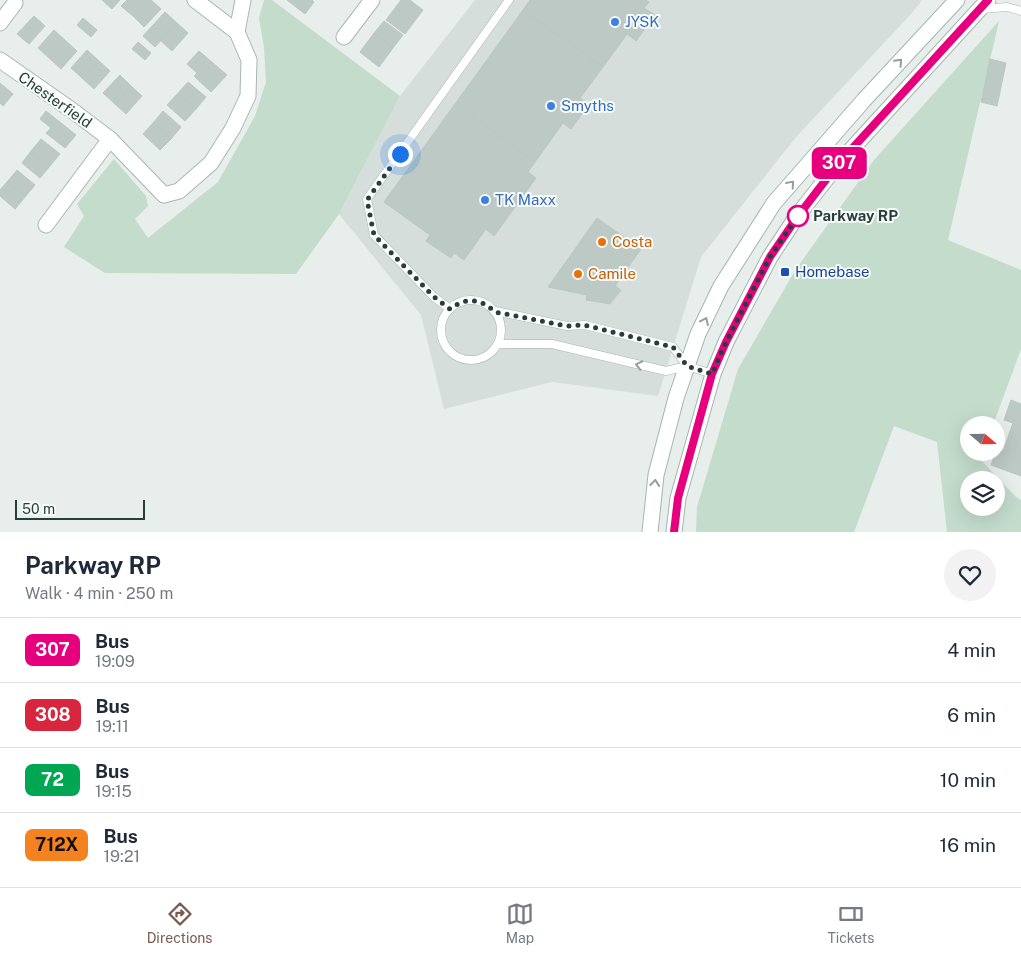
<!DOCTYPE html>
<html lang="en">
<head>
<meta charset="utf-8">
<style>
  body { margin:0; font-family:"Public Sans",sans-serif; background:#f2f2f3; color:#1f2937; height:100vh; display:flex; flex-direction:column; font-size:19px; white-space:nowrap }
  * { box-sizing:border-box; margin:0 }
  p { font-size:16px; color:#747a83 }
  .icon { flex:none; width:28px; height:28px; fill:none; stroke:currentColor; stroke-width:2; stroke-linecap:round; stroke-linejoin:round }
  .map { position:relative; height:532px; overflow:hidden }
  .panel { display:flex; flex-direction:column; background:#fff; flex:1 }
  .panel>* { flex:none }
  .badge { padding:0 10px; border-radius:8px; font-size:18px; line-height:32px }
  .needle { width:32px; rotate:110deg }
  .controls { position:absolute; left:960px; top:416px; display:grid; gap:10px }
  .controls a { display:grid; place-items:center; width:45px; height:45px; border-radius:50%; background:#fff; box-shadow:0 5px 20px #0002; font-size:25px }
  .scale { position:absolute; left:15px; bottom:12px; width:130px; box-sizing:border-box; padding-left:5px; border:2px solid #273f3a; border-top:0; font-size:14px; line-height:18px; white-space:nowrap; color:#273f3a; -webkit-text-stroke:4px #f7fbf9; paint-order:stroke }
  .you { position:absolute; width:25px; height:25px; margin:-12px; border:4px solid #fff; border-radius:50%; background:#1a73e8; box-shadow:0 0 0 8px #1a73e833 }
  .map>.badge { position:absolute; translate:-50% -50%; box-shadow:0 0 0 2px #fff }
  .round { display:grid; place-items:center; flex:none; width:52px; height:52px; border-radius:26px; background:#f2f2f3 }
  .headline { display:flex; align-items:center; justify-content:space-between; height:85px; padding:0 25px }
  h1 { font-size:24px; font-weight:700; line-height:38px }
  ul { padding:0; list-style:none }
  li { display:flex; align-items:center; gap:15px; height:65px; padding:0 25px; border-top:1px solid #e0e1e3 }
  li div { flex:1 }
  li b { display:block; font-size:19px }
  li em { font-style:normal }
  li .badge { min-width:55px; font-weight:700; text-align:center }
  .tab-bar { display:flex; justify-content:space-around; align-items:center; height:70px; border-top:1px solid #e0e1e3; background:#fff; font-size:14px; color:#747a83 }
  .tab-bar a { display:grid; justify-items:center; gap:2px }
  .tab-bar .active { color:#785a50 }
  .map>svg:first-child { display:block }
  .built { fill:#d5dedb }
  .green { fill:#c3dccc; fill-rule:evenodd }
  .building { fill:#bcc9c5; stroke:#bac7c3 }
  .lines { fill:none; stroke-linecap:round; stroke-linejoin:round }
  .service-casing { stroke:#aab6b2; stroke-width:9 }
  .minor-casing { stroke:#aab6b2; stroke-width:17 }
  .secondary-casing { stroke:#a3b6b1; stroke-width:17 }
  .service { stroke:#fff; stroke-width:8 }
  .minor { stroke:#fff; stroke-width:15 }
  .secondary { stroke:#fff; stroke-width:15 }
  .oneway { stroke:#939f9c }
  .line-casing { stroke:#fff; stroke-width:11 }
  .line { stroke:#e6007e; stroke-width:8 }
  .walk { stroke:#273f3a; stroke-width:5; stroke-dasharray:0 9 }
  .shop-dot { fill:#3f7fe0; stroke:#f7fbf9; stroke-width:2 }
  .stop-dot { fill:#fff; stroke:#e6007e; stroke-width:2.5 }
  .food-dot { fill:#e8710a; stroke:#f7fbf9; stroke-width:2 }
  .transit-dot { fill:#1a4fb4; stroke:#f7fbf9; stroke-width:2 }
  .labels { text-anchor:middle; stroke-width:4; stroke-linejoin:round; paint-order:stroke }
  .shop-label { font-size:15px; fill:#366cbe; stroke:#f7fbf9; text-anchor:start }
  .street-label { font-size:15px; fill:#273f3a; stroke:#f7fbf9 }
  .stop-label { font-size:15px; font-weight:bold; fill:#273f3a; stroke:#f7fbf9; text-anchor:start }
  .food-label { font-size:15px; fill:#c56008; stroke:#f7fbf9; text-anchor:start }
  .transit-label { font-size:15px; fill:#164399; stroke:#f7fbf9; text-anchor:start }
</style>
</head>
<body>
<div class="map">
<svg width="1021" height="532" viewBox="0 0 1021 532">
  <rect width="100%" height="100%" fill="#e7eeeb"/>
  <polygon class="built" points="475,0 922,0 912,13 796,137 701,257 658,396 552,382 444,409 421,315 339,214 400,96"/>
  <g class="green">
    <polygon points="264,0 272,0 400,96 339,214 296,274 105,273 64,247 84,216 77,204 114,159 146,196 148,206 135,219 148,238 218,182 255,116 266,82 264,47 259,18"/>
    <path d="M999,21L948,240L1021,270V349L993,425H969V452L983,453L981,460L1016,497L1021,500V532H947L937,442L894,426L854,532H696L697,507L738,369L796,269L874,160ZM969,480H996V508H969Z"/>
  </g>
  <g class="building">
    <polygon points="102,0 120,0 112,9"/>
    <polygon points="127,0 148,0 133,16 121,6"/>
    <polygon points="148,0 151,0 161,9 144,27 133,16"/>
    <polygon points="287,0 312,0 314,2 305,14"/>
    <polygon points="401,0 410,0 423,10 414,22 395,8"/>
    <polygon points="530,0 646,0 649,2 644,8 655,15 636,41 627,34 603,67 523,10"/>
    <polygon points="395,8 414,22 405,34 386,20"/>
    <polygon points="523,10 603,67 580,98 589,104 571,129 563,123 535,162 455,104"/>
    <polygon points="165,12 177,23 155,47 143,36"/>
    <polygon points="34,16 45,26 29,44 17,34"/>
    <polygon points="83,18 97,30 91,37 77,25"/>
    <polygon points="384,21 403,35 393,48 374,33"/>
    <polygon points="177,23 188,33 172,51 160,40"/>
    <polygon points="54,30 66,41 49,58 38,48"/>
    <polygon points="374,33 393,48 379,67 360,52"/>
    <polygon points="66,41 77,51 61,69 49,58"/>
    <polygon points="138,42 151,53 145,60 132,49"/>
    <polygon points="87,50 99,61 82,78 71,68"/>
    <polygon points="199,51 227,75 211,92 194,76 197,73 187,64"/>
    <polygon points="990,59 1006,63 997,106 981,102"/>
    <polygon points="99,61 110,71 94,89 82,78"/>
    <polygon points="120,75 131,86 115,104 103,93"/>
    <polygon points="188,82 206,97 196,109 178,93"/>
    <polygon points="0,83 13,94 3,106 0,103"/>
    <polygon points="131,86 142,96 126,114 115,104"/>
    <polygon points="178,93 196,109 185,121 167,105"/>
    <polygon points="455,104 535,162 528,172 536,178 494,236 486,229 464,260 454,253 451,258 426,241 430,235 384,202"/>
    <polygon points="46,111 76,135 65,148 46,133 51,128 40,119"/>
    <polygon points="163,111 181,127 171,139 153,123"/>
    <polygon points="153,123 171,139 160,150 143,134"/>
    <polygon points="41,139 60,154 50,166 31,151"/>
    <polygon points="31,151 50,166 40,178 22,163"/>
    <polygon points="17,170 35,185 25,197 7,182"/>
    <polygon points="7,182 25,197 15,209 0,196 0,190"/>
    <polygon points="597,218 641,249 615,286 621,290 610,304 586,300 587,295 548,287"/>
    <polygon points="1011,400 1021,404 1021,476 991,465 997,449 1003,451 1013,423 1004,420"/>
  </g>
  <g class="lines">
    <defs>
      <g id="service">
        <polyline points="981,9 1007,7 1021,11"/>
        <circle cx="471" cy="330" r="30"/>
        <polyline points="450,309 434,297 374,235 367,199 509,0"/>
        <polyline points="495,311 567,326 585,325 673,347 687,366"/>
        <polyline points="498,344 552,344 666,371 687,366 713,374"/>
      </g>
      <g id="minor">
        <polyline points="195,0 237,32"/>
        <polyline points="0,23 15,3"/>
        <polyline points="344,37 372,0"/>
        <polyline points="0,60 73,111 110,139 164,195 179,191 211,163 233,128 248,96 249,60 237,32 243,0"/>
        <polyline points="46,225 110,139"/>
      </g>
      <g id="secondary">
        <polyline points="650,532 656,475 676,398 698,334 721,286 774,203 864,100 957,0"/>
        <polyline points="674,532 678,498 713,374 726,342 770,257 797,216 838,164 988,0"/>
      </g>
    </defs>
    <use href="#service" class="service-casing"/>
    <use href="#minor" class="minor-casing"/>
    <use href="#secondary" class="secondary-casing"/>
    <use href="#service" class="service"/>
    <use href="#minor" class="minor"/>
    <use href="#secondary" class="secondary"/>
  </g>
  <defs><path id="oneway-chevron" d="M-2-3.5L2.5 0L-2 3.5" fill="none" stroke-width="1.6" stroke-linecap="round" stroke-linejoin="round" transform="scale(1.25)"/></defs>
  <g class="oneway">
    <use href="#oneway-chevron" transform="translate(899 62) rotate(-47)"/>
    <use href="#oneway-chevron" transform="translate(791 184) rotate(-49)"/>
    <use href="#oneway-chevron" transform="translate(705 321) rotate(-65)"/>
    <use href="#oneway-chevron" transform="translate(639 365) rotate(-167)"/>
    <use href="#oneway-chevron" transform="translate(655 483) rotate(-84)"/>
  </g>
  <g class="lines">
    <defs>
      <polyline id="line" points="674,532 678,498 712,374 726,342 770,257 798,216 838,164 988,0"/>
    </defs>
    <use href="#line" class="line-casing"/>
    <use href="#line" class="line"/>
    <path class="walk" d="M400,154L367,200L374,235L434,297L450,309C466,297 480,298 495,312L567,326L584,325L673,347L687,366L712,374L726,342L770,257L798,216"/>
  </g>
  <g class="shop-dot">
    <circle cx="615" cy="22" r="5"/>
    <circle cx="551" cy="106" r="5"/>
    <circle cx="485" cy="200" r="5"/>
  </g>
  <circle class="stop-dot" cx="798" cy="216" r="10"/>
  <g class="food-dot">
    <circle cx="602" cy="242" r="5"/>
    <circle cx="578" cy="274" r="5"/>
  </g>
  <rect class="transit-dot" x="780" y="267" width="10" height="10" rx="2.5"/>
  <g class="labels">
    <g class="shop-label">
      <text x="625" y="27">JYSK</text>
      <text x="561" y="111">Smyths</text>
      <text x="495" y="205">TK Maxx</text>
    </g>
    <g class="street-label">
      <text transform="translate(55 100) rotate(35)" y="5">Chesterfield</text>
    </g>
    <g class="stop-label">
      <text x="813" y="221">Parkway RP</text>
    </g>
    <g class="food-label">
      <text x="612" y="247">Costa</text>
      <text x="588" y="279">Camile</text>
    </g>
    <g class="transit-label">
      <text x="795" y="277">Homebase</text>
    </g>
  </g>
</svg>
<div class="controls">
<a><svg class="needle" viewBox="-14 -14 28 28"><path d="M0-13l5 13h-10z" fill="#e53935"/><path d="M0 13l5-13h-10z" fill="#747a83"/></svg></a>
<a><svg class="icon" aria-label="layers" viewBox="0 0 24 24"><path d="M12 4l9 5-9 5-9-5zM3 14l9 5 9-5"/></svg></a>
</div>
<div class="scale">50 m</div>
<div class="you" style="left:400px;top:154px"></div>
<b class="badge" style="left:839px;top:163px;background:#e6007e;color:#fff">307</b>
</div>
<section class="panel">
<div class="headline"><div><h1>Parkway RP</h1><p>Walk · 4 min · 250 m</p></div><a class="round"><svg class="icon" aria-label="heart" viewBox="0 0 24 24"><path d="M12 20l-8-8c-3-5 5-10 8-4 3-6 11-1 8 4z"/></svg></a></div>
<ul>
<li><span class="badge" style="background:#e6007e;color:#fff">307</span><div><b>Bus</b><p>19:09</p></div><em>4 min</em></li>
<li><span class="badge" style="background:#d7263d;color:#fff">308</span><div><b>Bus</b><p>19:11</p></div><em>6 min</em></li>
<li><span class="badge" style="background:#00a651;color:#fff">72</span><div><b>Bus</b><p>19:15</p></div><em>10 min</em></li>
<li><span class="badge" style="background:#f58220;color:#111">712X</span><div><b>Bus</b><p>19:21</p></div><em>16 min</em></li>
</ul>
</section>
<nav class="tab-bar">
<a class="active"><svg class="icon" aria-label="directions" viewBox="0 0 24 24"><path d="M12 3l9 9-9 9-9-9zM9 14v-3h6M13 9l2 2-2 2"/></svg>Directions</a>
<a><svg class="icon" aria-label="map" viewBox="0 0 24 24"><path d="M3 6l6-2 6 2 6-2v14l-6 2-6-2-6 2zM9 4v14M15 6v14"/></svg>Map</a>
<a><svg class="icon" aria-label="tickets" viewBox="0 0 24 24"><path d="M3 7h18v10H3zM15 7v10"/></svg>Tickets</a>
</nav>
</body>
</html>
